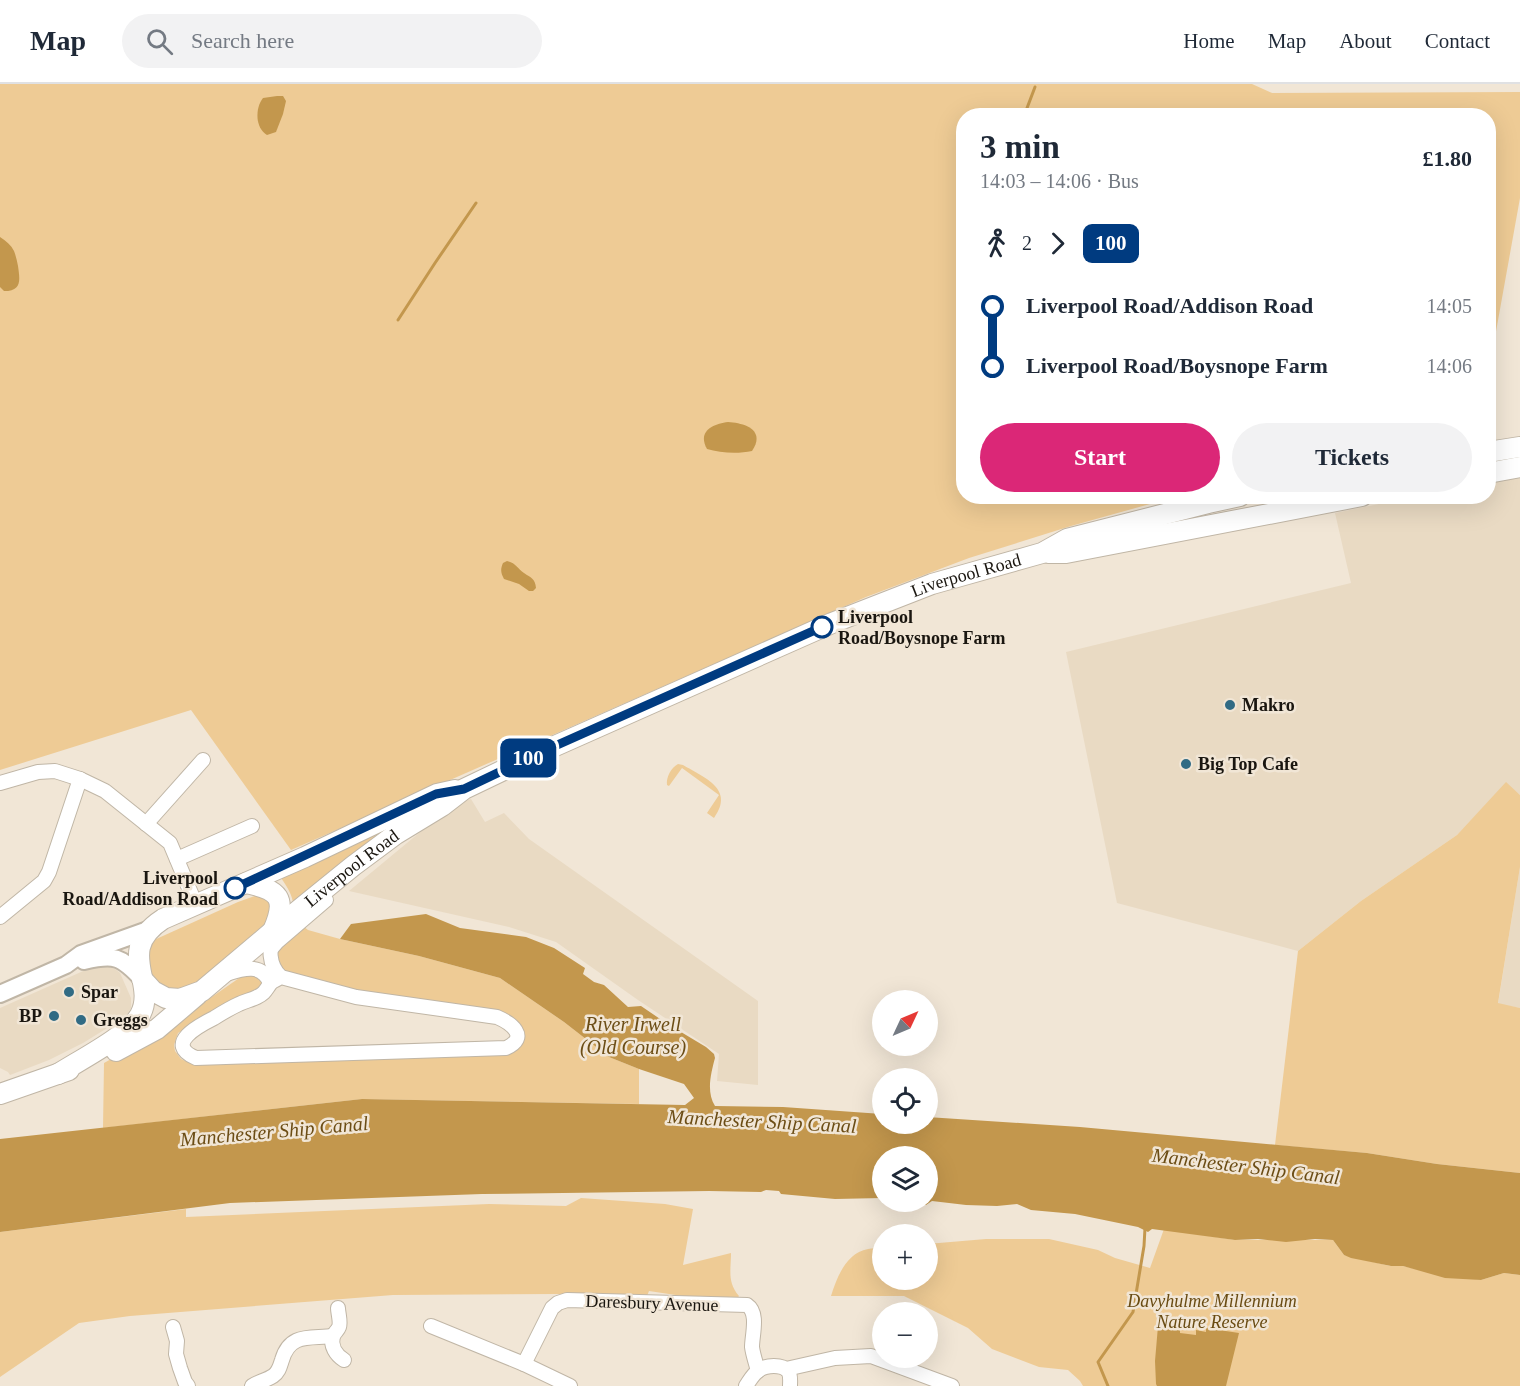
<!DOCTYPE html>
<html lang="en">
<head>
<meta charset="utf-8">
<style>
  body { margin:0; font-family:Georgia,serif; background:#f2f2f3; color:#1f2937; height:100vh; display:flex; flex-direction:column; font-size:22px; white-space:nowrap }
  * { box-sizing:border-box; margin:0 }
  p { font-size:20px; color:#747a83 }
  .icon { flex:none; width:33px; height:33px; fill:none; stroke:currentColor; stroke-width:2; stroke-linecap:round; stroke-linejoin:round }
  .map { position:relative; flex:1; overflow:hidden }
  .panel { position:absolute; left:956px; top:24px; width:540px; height:396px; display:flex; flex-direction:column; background:#fff; border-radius:24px; box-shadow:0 6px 24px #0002 }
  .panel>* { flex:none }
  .badge { padding:0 12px; border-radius:9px; font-size:21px; line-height:39px }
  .needle { width:39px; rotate:46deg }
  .fabs { position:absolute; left:872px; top:906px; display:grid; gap:12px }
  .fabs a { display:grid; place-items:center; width:66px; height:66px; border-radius:50%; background:#fff; box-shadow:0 6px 24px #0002; font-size:30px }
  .map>.badge { position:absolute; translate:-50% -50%; box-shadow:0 0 0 3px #fff }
  .legs { display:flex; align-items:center; gap:9px; height:66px; padding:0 24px; font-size:20px }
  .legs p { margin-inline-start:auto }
  .head { display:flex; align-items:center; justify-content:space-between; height:102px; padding:0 24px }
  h1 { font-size:33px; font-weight:600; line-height:45px }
  .primary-button { display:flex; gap:12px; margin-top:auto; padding:12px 24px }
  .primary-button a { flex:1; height:69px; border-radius:36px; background:#db2777; color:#fff; font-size:24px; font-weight:600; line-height:69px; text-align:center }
  .primary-button a+a { background:#f2f2f3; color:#1f2937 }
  ul { padding:0 24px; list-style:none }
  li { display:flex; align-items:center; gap:21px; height:60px; font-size:22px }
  li i { display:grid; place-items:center; width:9px; height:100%; margin:0 8px; background:currentColor }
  li i::after { content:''; width:15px; height:15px; margin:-8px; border:4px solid; border-radius:50%; background:#fff }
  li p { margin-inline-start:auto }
  li:first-child i { background:linear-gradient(#0000 50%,currentColor 0) }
  li:last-child i { background:linear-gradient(currentColor 50%,#0000 0) }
  header { display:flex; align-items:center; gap:36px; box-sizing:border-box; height:84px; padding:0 30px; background:#fff; border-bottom:2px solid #e0e1e3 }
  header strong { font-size:28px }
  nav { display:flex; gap:33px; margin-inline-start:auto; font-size:21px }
  .search { width:420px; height:54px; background:#f2f2f3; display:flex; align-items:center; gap:15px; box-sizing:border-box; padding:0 21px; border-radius:33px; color:#747a83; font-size:22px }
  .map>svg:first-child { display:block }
  .built { fill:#e9dac3 }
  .green { fill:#eecb95 }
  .water { fill:#c3974d }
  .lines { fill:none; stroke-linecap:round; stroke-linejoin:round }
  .stream { stroke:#c3974d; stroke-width:3 }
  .minor-casing { stroke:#c0b6a6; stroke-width:16 }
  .major-casing { stroke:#c0b6a6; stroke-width:20 }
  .highway-casing { stroke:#c0b6a6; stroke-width:22 }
  .minor { stroke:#fff; stroke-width:14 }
  .major { stroke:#fff; stroke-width:16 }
  .highway { stroke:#fff; stroke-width:20 }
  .line-1-casing { stroke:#fff; stroke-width:14 }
  .line-1 { stroke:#003b80; stroke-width:9 }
  .stop-1-dot { fill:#fff; stroke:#003b80; stroke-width:3 }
  .poi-dot { fill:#316b84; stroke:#f1e6d6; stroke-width:2 }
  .labels { text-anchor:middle; stroke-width:5; stroke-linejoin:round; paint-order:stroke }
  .street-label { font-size:18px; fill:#1a1610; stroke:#f1e6d6 }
  .stop-label { font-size:18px; font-weight:bold; fill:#1a1610; stroke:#f1e6d6; text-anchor:start }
  .poi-label { font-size:18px; font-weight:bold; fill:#1a1610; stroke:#f1e6d6; text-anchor:start }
  .park-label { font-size:18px; font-style:italic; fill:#6a4c13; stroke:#f1e6d6 }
  .water-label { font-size:20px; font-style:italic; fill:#6c4d15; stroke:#f1e6d6 }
</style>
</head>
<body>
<header>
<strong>Map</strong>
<div class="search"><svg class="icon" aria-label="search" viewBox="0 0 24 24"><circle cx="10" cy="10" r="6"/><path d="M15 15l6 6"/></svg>Search here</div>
<nav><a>Home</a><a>Map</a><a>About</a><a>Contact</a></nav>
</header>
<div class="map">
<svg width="1520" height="1302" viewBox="0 0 1520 1302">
  <rect width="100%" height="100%" fill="#f1e6d6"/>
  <g class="built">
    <polygon points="1520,394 1520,711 1506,699 1457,751 1361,817 1298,867 1117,819 1066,568 1351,499 1335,429 1413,413 1488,412 1488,398"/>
    <polygon points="471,715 485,738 504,729 529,755 758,917 758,1001 717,997 719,970 638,916 556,858 509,843 349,807 419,749 461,718"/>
    <polygon points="1520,783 1520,924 1498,920"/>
    <polygon points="105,881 115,885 120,889 131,914 131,924 125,933 83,959 49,976 10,991 8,988 0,984 0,924 90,884"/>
  </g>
  <g class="green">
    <polygon points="0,0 1252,0 1272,9 1520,8 1520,114 1488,292 1488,32 963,32 963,412 1175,413 1071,442 969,474 866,513 291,766 191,626 0,686"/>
    <path d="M678,680L683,681C705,694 735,705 714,734L707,729L719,711L682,684L669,702L667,701C666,693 671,684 678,680Z"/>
    <polygon points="1506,698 1520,711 1520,783 1498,919 1520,924 1520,1089 1437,1080 1367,1069 1275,1061 1298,867 1361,817 1457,751"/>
    <path d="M390,742L294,823C292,810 288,804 281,794Z"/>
    <path d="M260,810L269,814L274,822L266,839L193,902L171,907C151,894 140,880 154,856L238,818Z"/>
    <polygon points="303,842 308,846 340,855 419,872 500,894 564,938 609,973 639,985 639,1020 362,1015 103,1044 104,979 167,944 245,890 261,892 264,903 210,929 178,949 174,961 175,967 181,975 190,979 510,967 520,944 356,908 289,890 279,884 276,873 277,866"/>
    <path d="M581,1114L665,1120L693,1125L683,1181L731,1169C731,1186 727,1198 739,1212L736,1216L696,1214L649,1207L647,1212L557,1210L393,1211L130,1232L79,1239L0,1293V1148L186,1125V1133L489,1120L566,1122Z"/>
    <path d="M1164,1145L1235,1156H1333L1344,1171L1390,1182H1403L1420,1186L1481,1196L1504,1189L1520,1191V1302H1083L1080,1297L1068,1286L1039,1283L992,1265L968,1244L904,1212H831C837,1193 846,1169 868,1165C872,1164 877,1164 882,1164V1196H927V1160L986,1155H1049L1098,1166L1115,1174L1150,1184Z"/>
  </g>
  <g class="water">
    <path d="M277,12H283L286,17L283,30L276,48L267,51C255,44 255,24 263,14Z"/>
    <path d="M0,153C6,157 11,161 14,167C16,172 17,177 18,182C20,196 22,207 4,207L0,203Z"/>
    <path d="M728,338C745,339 766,346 752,367C738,370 720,369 707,365C697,347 713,340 728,338Z"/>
    <path d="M507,477C516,479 517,484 524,489C531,494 535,494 536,504L533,507H529L519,500L504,495C501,489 500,486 503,479Z"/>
    <path d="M426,830L460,844L526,853L554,864L585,884L583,890L594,898L604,901L628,923L641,922L666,939L706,963L714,970L715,974C711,989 706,1008 715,1022L783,1023L882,1030V1040H927V1033L1080,1043L1367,1069L1437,1080L1520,1089V1191L1504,1189L1481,1196L1445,1194L1403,1182H1391L1351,1174L1344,1171L1333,1156L1315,1155L1286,1158L1258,1155L1235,1156L1152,1145L1148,1148L1138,1143L1075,1130L1031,1126L1017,1120L997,1122L966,1121L932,1117L926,1121L909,1118H927V1072H882V1114L835,1115L781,1110L779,1107L766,1106L761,1108L709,1107L482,1110L230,1119L0,1148V1055L362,1015L685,1021L694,1014L684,1000L639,985L609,973L564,938L500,894L419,872L340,855L351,840Z"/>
    <polygon points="1158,1242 1180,1245 1180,1249 1196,1251 1196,1246 1206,1248 1206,1244 1239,1249 1226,1302 1157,1302 1156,1300 1155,1277"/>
  </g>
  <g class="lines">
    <g class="stream">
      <polyline points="1024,32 1035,3"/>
      <polyline points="963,194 963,195"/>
      <polyline points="398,236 435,179 476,119"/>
      <polyline points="963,311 960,337 960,362 963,385"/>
      <polyline points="1108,1302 1098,1278 1133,1228 1144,1162 1145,1144"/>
    </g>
    <defs>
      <g id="minor">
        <polyline points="0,699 38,688 55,687 80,695 105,707 170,759 196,821"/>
        <polyline points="146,740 203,676"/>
        <polyline points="177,775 252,742"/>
        <polyline points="0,833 44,797 49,788 80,695"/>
        <path d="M273,847C270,864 267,880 281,893L356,913L497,933C511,939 530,953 506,964L196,974C163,960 200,941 214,934C222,929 230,924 239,920C245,917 251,916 257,913C265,909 265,907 270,900C272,897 278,895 281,893"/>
        <polyline points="271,865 277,858 326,816"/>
        <path d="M226,890C242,885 262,878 270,899"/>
        <path d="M338,1224C338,1229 341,1238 339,1243C338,1246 335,1248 333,1252C330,1262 336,1271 344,1276"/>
        <polyline points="431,1242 524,1280 570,1302"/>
        <polyline points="173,1243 177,1257 176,1270 180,1284 185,1298 188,1302"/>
        <path d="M524,1280L552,1224L558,1219L567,1216L747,1221C759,1229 752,1251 752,1263C753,1271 756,1279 758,1287"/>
        <polyline points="786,1285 835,1274 871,1272 952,1302"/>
        <path d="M252,1302C258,1298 267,1296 273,1292C279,1288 280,1282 282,1276C290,1248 311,1255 333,1252"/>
        <path d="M746,1302C750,1296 753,1290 759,1286C766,1281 782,1280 788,1287C791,1291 790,1297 790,1302"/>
      </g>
      <g id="major">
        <path d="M84,877C114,870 121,872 142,895"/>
        <polyline points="0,910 66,881 81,870 148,846"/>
      </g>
      <g id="highway">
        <polyline points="1488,368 1520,363"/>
        <polyline points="1488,389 1520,383"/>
        <polyline points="1048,469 1066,469 1362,412"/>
        <path d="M246,799C280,806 287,814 273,847"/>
        <path id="s1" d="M142,895L153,907L166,914L180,915L202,907L273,847L353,782L396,750L442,722L464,705L537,670L832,539L932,500L1042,469L1067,455L1208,419L1240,412"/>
        <polyline points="116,967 157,945 197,911"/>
        <path d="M58,990C78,977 129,951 140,931C158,898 114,867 163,835L305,773L437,710L455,706"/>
        <polyline points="0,1010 69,986"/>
      </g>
    </defs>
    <use href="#minor" class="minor-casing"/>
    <use href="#major" class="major-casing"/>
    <use href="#highway" class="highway-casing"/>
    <use href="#minor" class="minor"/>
    <use href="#major" class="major"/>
    <use href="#highway" class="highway"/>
  </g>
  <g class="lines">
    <defs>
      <polyline id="line-1" points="235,804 436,710 464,705 537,670 822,543"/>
    </defs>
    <use href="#line-1" class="line-1-casing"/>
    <use href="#line-1" class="line-1"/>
  </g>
  <g class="stop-1-dot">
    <circle cx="822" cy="543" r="10"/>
    <circle cx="235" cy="804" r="10"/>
  </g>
  <g class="poi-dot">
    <circle cx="1230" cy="621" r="6"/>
    <circle cx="1186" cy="680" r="6"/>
    <circle cx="69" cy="908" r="6"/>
    <circle cx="54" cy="932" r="6"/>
    <circle cx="81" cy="936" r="6"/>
  </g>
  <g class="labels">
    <g class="street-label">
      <text dy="6" stroke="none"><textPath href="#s1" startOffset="946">Liverpool Road</textPath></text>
      <text dy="6" stroke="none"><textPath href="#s1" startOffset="262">Liverpool Road</textPath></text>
      <text transform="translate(652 1219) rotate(2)" y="6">Daresbury Avenue</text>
    </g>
    <g class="stop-label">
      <text x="838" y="539">Liverpool<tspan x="838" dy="21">Road/Boysnope Farm</tspan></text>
      <text x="218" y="800" text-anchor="end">Liverpool<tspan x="218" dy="21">Road/Addison Road</tspan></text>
    </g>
    <g class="poi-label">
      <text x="1242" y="627">Makro</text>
      <text x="1198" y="686">Big Top Cafe</text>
      <text x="81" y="914">Spar</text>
      <text x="42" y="938" text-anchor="end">BP</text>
      <text x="93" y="942">Greggs</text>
    </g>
    <g class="park-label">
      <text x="1212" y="1223">Davyhulme Millennium<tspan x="1212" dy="21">Nature Reserve</tspan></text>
    </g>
    <g class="water-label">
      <text x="633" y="947">River Irwell<tspan x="633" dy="23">(Old Course)</tspan></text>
      <text transform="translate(762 1037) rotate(3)" y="7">Manchester Ship Canal</text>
      <text transform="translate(274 1047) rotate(-5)" y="7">Manchester Ship Canal</text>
      <text transform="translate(1246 1082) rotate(7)" y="7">Manchester Ship Canal</text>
    </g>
  </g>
</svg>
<div class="fabs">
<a><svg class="needle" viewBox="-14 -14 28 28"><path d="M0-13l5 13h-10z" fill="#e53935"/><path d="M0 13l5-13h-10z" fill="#747a83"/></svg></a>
<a><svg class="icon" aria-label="locate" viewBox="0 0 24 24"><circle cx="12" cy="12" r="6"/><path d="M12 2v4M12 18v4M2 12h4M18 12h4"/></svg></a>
<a><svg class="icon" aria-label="layers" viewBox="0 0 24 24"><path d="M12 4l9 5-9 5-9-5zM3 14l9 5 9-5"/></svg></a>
<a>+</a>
<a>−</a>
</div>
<b class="badge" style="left:528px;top:674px;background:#003b80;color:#fff">100</b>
<section class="panel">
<div class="head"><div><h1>3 min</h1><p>14:03 – 14:06 · Bus</p></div><b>£1.80</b></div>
<div class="legs"><svg class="icon" aria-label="walk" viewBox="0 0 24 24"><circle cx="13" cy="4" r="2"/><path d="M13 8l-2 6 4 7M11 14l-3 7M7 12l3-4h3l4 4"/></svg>2<svg class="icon" aria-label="forward" viewBox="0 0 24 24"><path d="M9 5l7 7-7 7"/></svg><b class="badge" style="background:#003b80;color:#fff">100</b></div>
<ul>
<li><i style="color:#003b80"></i><b>Liverpool Road/Addison Road</b><p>14:05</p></li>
<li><i style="color:#003b80"></i><b>Liverpool Road/Boysnope Farm</b><p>14:06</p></li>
</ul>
<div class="primary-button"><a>Start</a><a>Tickets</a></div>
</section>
</div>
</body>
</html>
